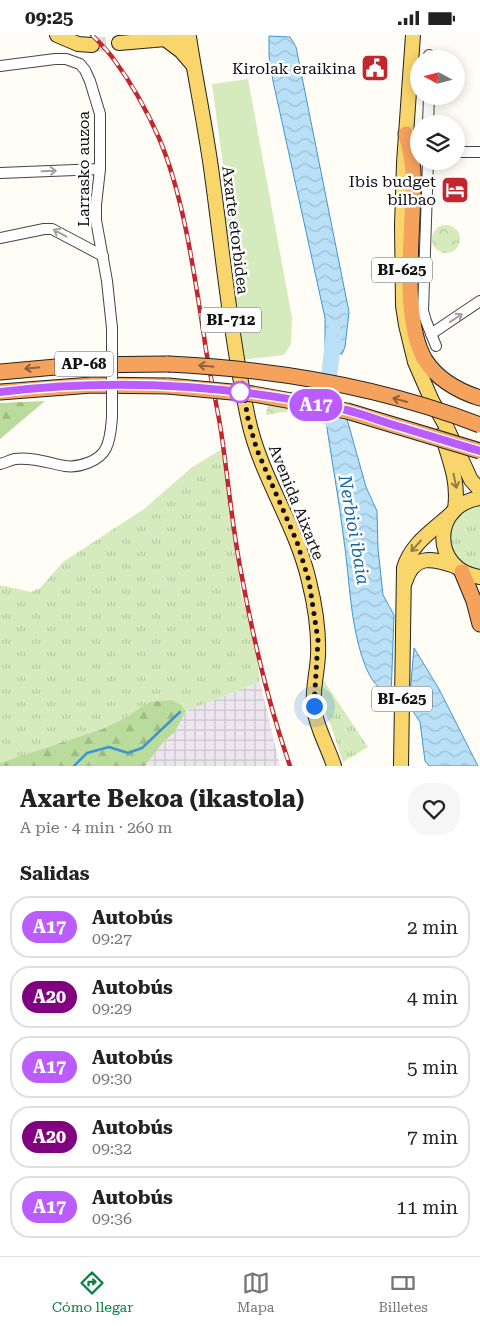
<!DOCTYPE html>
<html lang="es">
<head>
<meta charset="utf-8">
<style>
  body { margin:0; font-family:"Roboto Serif",serif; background:#f6f6f6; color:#222; height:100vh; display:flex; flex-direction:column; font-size:19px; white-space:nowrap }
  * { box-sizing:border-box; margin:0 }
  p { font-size:16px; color:#767676 }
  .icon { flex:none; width:28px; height:28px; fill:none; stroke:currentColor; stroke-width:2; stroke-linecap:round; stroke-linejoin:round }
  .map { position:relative; height:731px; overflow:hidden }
  .panel { display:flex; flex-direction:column; background:#fff; flex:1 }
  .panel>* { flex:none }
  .badge { padding:0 10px; border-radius:16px; font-size:18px; line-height:32px }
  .needle { width:32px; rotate:277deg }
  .tools { position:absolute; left:410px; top:15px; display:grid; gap:10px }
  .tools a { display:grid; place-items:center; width:55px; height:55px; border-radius:50%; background:#fff; box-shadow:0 2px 12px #0003; font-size:25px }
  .you { position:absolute; width:25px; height:25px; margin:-12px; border:4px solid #fff; border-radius:50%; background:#1a73e8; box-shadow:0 0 0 8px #1a73e833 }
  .map>.badge { position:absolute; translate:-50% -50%; box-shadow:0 0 0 2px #fff }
  h2 { padding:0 20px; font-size:19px; line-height:45px }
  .round { display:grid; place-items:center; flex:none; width:52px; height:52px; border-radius:20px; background:#f6f6f6 }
  .head { display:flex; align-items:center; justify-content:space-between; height:85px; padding:0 20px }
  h1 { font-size:24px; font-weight:700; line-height:38px }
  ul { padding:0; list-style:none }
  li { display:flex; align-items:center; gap:15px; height:62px; margin:0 10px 8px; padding:0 10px; border:2px solid #e0e0e0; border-radius:20px }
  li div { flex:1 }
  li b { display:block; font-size:19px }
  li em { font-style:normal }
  li .badge { min-width:55px; font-weight:700; text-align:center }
  .status { display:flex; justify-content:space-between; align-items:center; height:35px; padding:0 25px; background:#fff; direction:ltr }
  .status svg { height:14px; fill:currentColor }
  .dock { display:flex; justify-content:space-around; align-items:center; height:70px; border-top:1px solid #e0e0e0; background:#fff; font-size:14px; color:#767676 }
  .dock a { display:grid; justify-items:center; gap:2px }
  .dock .selected { color:#0b8043 }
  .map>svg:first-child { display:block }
  .industrial { fill:url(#industrial-grid) }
  .grass { fill:url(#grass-tufts) }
  .forest { fill:url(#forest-firs) }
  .park { fill:url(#park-crowns) }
  .garden { fill:#d5ebbd }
  .water { fill:url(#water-waves); stroke:#3f96cf }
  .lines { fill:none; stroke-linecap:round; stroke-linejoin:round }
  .stream { stroke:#3f96cf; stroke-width:2.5 }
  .river { stroke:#b9e0f7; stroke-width:16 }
  .major-tunnel { stroke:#dbdad3; stroke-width:14; stroke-dasharray:14 7; stroke-linecap:butt }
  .minor-casing { stroke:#444; stroke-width:12 }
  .major-casing { stroke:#222; stroke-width:16 }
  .highway-casing { stroke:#222; stroke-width:17 }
  .minor { stroke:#fff; stroke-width:10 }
  .major { stroke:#f9d66b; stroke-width:14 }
  .highway { stroke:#f5a25d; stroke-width:15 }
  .rail-casing { stroke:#c4262e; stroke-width:4.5 }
  .rail { stroke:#fff; stroke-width:2.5; stroke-dasharray:8; stroke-linecap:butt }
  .minor-bridge-casing { stroke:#444; stroke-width:12; stroke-linecap:butt }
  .highway-bridge-casing { stroke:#222; stroke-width:17; stroke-linecap:butt }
  .minor-bridge { stroke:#fff; stroke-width:10 }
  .highway-bridge { stroke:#f5a25d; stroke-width:15 }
  .oneway { stroke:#a0a0a0 }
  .oneway2 { stroke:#8e613b }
  .oneway3 { stroke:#917d42 }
  .line-casing { stroke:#fff; stroke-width:11 }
  .line { stroke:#bb5cff; stroke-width:8 }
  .walk { stroke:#111; stroke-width:5; stroke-dasharray:0 9 }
  .stop-dot { fill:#fff; stroke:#bb5cff; stroke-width:2.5 }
  .labels { text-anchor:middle; stroke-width:5; stroke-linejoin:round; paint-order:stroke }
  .shield { fill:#fff; stroke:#585858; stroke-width:1 }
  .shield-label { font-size:15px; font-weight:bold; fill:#111 }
  .poi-label { font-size:16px; fill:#111; stroke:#fff; text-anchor:end }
  .street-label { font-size:16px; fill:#111; stroke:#fff }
  .water-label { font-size:18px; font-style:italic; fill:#1768a6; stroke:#fff }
</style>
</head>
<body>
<div class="status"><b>09:25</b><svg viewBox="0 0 49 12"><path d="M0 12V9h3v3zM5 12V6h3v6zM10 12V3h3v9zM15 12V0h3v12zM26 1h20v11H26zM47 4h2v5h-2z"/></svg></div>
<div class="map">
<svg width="480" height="731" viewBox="0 0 480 731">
  <defs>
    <pattern id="industrial-grid" width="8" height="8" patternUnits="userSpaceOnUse" patternTransform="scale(1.25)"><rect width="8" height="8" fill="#eee6ef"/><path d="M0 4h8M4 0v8" fill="none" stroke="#cbc4cc"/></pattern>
    <pattern id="grass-tufts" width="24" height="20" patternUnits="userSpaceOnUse" patternTransform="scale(1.25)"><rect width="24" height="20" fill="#d5ebbd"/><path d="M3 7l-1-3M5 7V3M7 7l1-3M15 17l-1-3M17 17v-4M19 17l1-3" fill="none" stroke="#b6c8a1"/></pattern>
    <pattern id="forest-firs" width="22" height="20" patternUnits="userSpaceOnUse" patternTransform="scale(1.25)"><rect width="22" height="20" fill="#b9dc9c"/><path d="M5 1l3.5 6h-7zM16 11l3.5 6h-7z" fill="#9ebc85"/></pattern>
    <pattern id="park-crowns" width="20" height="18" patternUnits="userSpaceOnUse" patternTransform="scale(1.25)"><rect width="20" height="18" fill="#d5ebbd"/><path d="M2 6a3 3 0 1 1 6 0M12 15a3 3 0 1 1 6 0" fill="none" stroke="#b6c8a1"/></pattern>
    <pattern id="water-waves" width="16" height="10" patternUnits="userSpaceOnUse" patternTransform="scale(1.25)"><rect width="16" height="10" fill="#b9e0f7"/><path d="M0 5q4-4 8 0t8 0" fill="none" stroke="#9ebfd3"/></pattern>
  </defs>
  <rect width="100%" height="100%" fill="#fffdf5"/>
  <polygon class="industrial" points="260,647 280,731 145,731 164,706 175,697 186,676"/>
  <g class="grass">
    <polygon points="222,414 228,440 241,556 257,622 260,647 186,676 181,670 125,683 102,694 0,728 0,550 31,557 40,553 63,527 144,474 191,433"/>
    <path d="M480,470V536C475,534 467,532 462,528C442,514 449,484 469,473C472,471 476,471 480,470Z"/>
    <polygon points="322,643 368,712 343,727 331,691 319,664"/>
  </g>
  <g class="forest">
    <polygon points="45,366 0,404 0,368"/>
    <polygon points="172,665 181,670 186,676 175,697 164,706 145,731 0,731 0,728 102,694 125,683 150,667"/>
  </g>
  <g class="park">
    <circle cx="446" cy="204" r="14"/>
    <polygon points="304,355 307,373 266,380 269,359"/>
  </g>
  <polygon class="garden" points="248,44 292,283 291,309 284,320 240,325 234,249 239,247 239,240 233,217 229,217 224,176 229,175 212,49"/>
  <g class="water">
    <polygon points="269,1 290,2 296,12 349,277 345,312 342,319 325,318 325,283 273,46 269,21"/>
    <path d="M325,380L347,384L366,452L377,476L378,514L383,560L394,580L391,662C378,653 371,646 365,630C350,591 350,547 344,506C339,464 331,422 325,380Z"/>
    <polygon points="414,613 439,654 478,731 429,731 425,726 420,687 409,670"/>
  </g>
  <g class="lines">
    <polyline class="stream" points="74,731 87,718 109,712 128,718 142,713 180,677"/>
    <polyline class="river" points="331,385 327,359 334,298"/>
    <polyline class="major-tunnel" points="92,10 119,8"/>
    <defs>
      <g id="minor">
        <polyline points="429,24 429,20"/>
        <polyline points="0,31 55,24 66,24 80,29 85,35 90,46 100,79 100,134 96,170 96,185 107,246 112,293"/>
        <polyline points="428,89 429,61"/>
        <polyline points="456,117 480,117"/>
        <polyline points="428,126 423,276 426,286 436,311"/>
        <polyline points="0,138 100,134"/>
        <polyline points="0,203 44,194 52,194 103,221"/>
        <polyline points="431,299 480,266"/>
        <path d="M0,429C5,428 10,425 15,424C32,422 49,428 65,431C79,433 100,426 106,413C111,403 111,392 112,382"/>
      </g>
      <g id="major">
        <polyline points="57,0 78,9 92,10"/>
        <polyline points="413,0 404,128 402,190 403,271 406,290 415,327 432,366 446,391 471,445 480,455"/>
        <polyline points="165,4 181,16 193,30"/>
        <path d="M119,8L189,2C196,48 206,94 212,140C223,221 231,303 248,383C260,441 296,489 309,546C315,570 319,597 318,621C317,639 312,656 314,674C317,694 328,712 334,731"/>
        <path d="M442,400C450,426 459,447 455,474"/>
        <path d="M480,463C431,470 431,535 480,542"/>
        <path d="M405,547C414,519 431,523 455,531"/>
        <path d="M401,731L404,533C411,508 434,495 452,478"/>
      </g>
      <g id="highway">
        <path d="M406,99C409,111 412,124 413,136C415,188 399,280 425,325C438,345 458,356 480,363"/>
        <polyline points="0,337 78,330 168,329"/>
        <polyline points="0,357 92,350 168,351"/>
        <polyline points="462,537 474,566 480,589"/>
      </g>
    </defs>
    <use href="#minor" class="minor-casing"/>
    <use href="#major" class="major-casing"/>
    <use href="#highway" class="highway-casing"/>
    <use href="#minor" class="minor"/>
    <use href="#major" class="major"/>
    <use href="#highway" class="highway"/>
    <defs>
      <path id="rail" d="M92,0C100,8 109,17 115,26C132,49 147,76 159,103C184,162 194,238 204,301C208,333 216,364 221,396C228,443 232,491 241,537C253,603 268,668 290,731"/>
    </defs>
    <use href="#rail" class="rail-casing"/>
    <use href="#rail" class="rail"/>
    <defs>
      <polyline id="minor-bridge" points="112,293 112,382"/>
      <g id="highway-bridge">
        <path d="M168,329C273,334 382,352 480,390"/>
        <polyline points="168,351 253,359 347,376 480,416"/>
      </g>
    </defs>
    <use href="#minor-bridge" class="minor-bridge-casing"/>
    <use href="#highway-bridge" class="highway-bridge-casing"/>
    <use href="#minor-bridge" class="minor-bridge"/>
    <use href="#highway-bridge" class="highway-bridge"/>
  </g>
  <defs><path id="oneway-shaft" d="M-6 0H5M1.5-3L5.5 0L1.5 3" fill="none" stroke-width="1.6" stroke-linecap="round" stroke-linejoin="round" transform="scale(1.25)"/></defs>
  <g class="oneway">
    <use href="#oneway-shaft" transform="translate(49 136) rotate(-2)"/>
    <use href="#oneway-shaft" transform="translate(60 198) rotate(-152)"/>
    <use href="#oneway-shaft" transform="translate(456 283) rotate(-34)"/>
  </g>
  <g class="oneway2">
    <use href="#oneway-shaft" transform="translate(206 331) rotate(-174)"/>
    <use href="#oneway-shaft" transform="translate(32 333) rotate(174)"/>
    <use href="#oneway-shaft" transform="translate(400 365) rotate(-165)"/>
  </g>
  <g class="oneway3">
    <use href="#oneway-shaft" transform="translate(455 446) rotate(78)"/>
    <use href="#oneway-shaft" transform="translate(416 511) rotate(132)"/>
  </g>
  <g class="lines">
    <defs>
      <path id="line" d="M0,357C115,343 233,350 346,375C363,379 380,386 397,391C424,399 452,408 480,416"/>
    </defs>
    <use href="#line" class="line-casing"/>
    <use href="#line" class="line"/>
    <polyline class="walk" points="240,357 242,348 248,384 257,415 297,507 309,546 318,605 314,671"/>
  </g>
  <defs>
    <symbol id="civic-square" viewBox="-11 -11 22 22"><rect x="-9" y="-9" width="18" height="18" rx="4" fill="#c4262e" stroke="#fff"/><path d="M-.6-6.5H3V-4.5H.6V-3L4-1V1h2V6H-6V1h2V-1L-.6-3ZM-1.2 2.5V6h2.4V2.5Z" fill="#fff"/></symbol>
    <symbol id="hotel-square" viewBox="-11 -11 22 22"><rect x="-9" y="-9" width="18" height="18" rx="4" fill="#c4262e" stroke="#fff"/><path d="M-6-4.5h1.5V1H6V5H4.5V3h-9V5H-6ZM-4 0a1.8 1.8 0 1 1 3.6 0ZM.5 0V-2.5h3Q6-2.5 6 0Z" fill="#fff"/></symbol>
  </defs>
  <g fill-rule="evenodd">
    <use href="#civic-square" x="359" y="17" width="32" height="32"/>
    <use href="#hotel-square" x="439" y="139" width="32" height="32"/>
  </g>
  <circle class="stop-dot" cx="240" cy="357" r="10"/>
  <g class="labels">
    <g class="shield">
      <rect x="372" y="222.5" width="60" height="25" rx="4"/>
      <rect x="201" y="272.5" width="60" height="25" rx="4"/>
      <rect x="55" y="316.5" width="58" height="25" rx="4"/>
      <rect x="372" y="651.5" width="60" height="25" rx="4"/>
    </g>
    <g class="shield-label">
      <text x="402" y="240">BI-625</text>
      <text x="231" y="290">BI-712</text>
      <text x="84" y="334">AP-68</text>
      <text x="402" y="669">BI-625</text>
    </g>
    <g class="poi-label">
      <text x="356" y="39">Kirolak eraikina</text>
      <text x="436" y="152">Ibis budget<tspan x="436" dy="18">bilbao</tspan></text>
    </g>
    <g class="street-label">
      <text transform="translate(83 134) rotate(-90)" y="6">Larrasko auzoa</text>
      <text transform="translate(236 195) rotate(83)" y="6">Axarte etorbidea</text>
      <text transform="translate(297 467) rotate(68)" y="6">Avenida Aixarte</text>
    </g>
    <g class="water-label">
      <text transform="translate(354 495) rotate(80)" y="6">Nerbioi ibaia</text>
    </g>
  </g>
</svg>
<div class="tools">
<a><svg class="needle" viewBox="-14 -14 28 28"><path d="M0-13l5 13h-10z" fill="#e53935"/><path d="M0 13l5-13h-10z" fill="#767676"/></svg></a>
<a><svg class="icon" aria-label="layers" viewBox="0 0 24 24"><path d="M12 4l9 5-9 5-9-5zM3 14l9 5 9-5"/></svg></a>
</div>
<div class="you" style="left:314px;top:671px"></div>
<b class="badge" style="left:316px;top:370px;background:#bb5cff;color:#fff">A17</b>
</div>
<section class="panel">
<div class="head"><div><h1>Axarte Bekoa (ikastola)</h1><p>A pie · 4 min · 260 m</p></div><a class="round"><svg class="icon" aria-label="heart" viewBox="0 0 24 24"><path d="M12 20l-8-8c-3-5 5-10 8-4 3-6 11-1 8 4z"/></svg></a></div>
<h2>Salidas</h2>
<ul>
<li><span class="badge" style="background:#bb5cff;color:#fff">A17</span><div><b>Autobús</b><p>09:27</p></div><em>2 min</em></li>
<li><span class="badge" style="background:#800080;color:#fff">A20</span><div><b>Autobús</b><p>09:29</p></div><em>4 min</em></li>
<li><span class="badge" style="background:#bb5cff;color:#fff">A17</span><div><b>Autobús</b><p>09:30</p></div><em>5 min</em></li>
<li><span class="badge" style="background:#800080;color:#fff">A20</span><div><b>Autobús</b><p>09:32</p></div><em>7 min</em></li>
<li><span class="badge" style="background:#bb5cff;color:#fff">A17</span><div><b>Autobús</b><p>09:36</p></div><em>11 min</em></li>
</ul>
</section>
<nav class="dock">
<a class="selected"><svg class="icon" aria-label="directions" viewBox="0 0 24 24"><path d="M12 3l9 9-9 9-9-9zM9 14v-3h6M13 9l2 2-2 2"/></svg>Cómo llegar</a>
<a><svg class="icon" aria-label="map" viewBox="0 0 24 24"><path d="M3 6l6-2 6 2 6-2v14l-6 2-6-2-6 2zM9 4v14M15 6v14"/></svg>Mapa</a>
<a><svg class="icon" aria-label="tickets" viewBox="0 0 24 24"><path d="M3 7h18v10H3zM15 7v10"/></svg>Billetes</a>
</nav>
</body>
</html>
